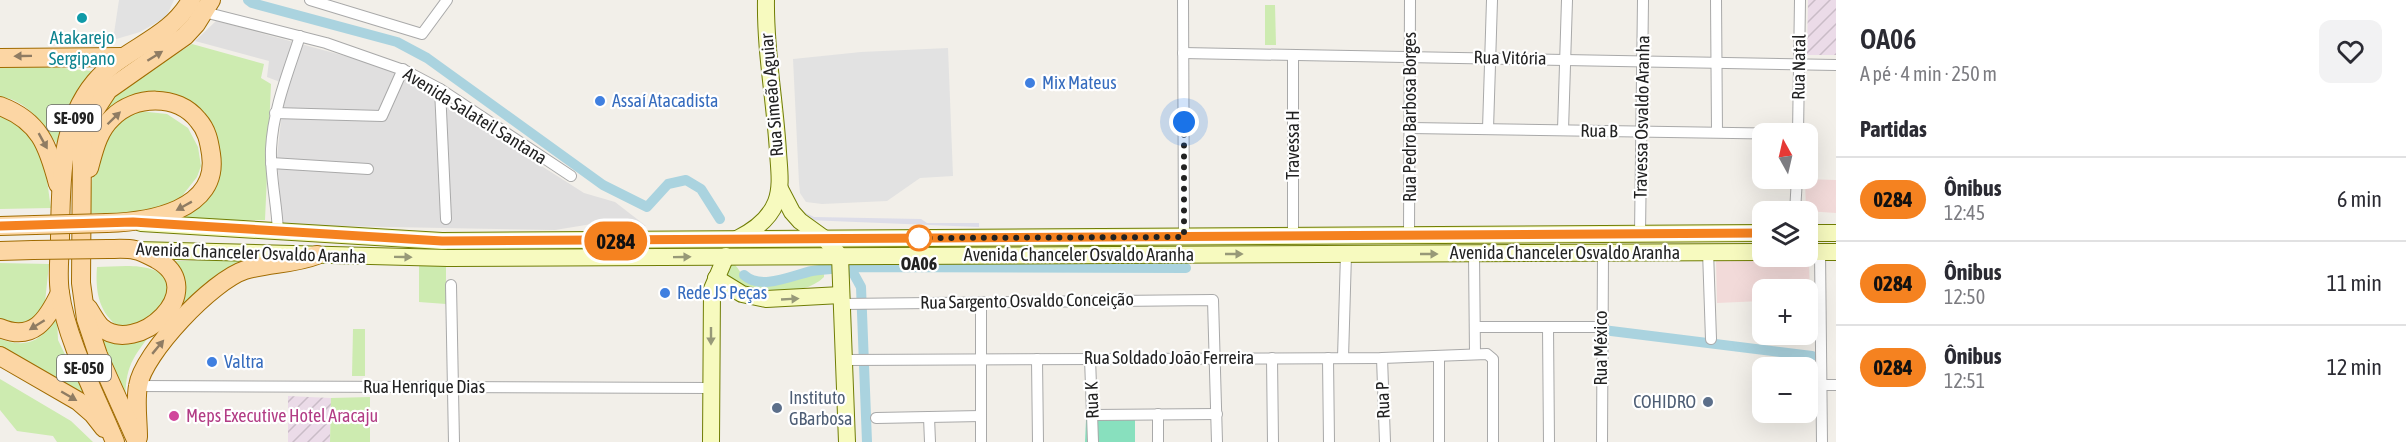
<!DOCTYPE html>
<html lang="pt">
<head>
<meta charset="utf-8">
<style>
  body { margin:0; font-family:"Asap Condensed",sans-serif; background:#f2f2f3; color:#2b2b33; height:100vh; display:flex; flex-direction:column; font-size:22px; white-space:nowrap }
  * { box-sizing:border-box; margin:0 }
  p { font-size:20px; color:#7c7c81 }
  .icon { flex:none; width:33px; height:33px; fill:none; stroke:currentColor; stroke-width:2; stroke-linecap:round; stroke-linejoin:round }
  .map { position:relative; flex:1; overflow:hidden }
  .side { display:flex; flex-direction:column; background:#fff; width:570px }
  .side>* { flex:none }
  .badge { padding:0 12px; border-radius:20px; font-size:21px; line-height:39px }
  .needle { width:39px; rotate:352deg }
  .fabs { position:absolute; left:1752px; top:123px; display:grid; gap:12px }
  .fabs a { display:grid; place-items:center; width:66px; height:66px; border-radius:12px; background:#fff; box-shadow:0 6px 24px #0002; font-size:30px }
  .you { position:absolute; width:30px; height:30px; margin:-15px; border:4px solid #fff; border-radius:50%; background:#1a73e8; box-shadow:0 0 0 9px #1a73e833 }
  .map>.badge { position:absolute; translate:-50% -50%; box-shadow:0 0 0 3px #fff }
  h2 { padding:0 24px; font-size:22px; line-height:54px }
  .round { display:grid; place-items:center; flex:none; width:63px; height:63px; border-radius:12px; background:#f2f2f3 }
  .head { display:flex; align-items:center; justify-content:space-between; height:102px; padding:0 24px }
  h1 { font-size:28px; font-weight:600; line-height:45px }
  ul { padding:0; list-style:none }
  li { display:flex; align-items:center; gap:18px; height:84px; padding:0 24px; border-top:2px solid #e1e1e2 }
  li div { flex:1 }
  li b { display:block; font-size:22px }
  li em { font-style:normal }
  li .badge { min-width:66px; font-weight:700; text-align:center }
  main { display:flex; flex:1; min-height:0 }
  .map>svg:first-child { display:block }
  .residential { fill:#e0dfdf }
  .commercial { fill:#f2dad9 }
  .industrial { fill:url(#industrial-furrows) }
  .grass { fill:#cdebb0 }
  .pitch { fill:#88e0be }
  .parking { fill:#e2e2e2 }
  .plaza { fill:#dddde8 }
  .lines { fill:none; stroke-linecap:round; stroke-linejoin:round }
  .canal { stroke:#aad3df; stroke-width:10 }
  .street-casing { stroke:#a9a9a9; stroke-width:12 }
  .secondary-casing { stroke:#707d05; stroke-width:18 }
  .primary-casing { stroke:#a06b00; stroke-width:20 }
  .street { stroke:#fff; stroke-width:10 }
  .secondary { stroke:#f7fabf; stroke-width:16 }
  .primary { stroke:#fcd6a4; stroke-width:18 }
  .primary-bridge-casing { stroke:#a06b00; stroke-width:20; stroke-linecap:butt }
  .primary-bridge { stroke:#fcd6a4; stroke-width:18 }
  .oneway { fill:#8f7c63 }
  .oneway2 { fill:#979978 }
  .line-casing { stroke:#fff; stroke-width:14 }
  .line { stroke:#f58220; stroke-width:9 }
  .walk { stroke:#222; stroke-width:6; stroke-dasharray:0 10.8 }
  .culture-dot { fill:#0f9aa8; stroke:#fff; stroke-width:2 }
  .shop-dot { fill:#3f7fe0; stroke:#fff; stroke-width:2 }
  .stop-dot { fill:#fff; stroke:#f58220; stroke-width:3 }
  .service-dot { fill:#5c6f8a; stroke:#fff; stroke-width:2 }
  .hotel-dot { fill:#d1479c; stroke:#fff; stroke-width:2 }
  .labels { text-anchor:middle; stroke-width:4.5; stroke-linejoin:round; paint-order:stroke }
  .shield { fill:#fff; stroke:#646464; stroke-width:1.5 }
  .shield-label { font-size:16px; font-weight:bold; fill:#222 }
  .culture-label { font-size:18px; fill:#0d838f; stroke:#fff }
  .street-label { font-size:18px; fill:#222; stroke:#fff }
  .shop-label { font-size:18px; fill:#366cbe; stroke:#fff; text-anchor:start }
  .stop-label { font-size:18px; font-weight:bold; fill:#222; stroke:#fff }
  .service-label { font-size:18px; fill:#4e5e75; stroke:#fff; text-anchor:start }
  .hotel-label { font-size:18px; fill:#b23c85; stroke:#fff; text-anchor:start }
</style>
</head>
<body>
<main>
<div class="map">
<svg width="1836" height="442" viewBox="0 0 1836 442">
  <defs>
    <pattern id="industrial-furrows" width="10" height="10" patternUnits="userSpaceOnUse" patternTransform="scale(1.5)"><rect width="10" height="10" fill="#ebdbe8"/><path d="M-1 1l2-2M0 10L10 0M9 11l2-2" fill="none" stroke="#c9bcc7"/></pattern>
  </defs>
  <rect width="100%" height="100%" fill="#f2efe9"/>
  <polygon class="residential" points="216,21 393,69 417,87 584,193 615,202 646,226 598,223 555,230 282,225 277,156 283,103 280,82 267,77 269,61 195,41"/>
  <g class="commercial">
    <polygon points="1805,179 1836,180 1836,213 1806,211"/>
    <polygon points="1809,258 1810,311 1808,311 1808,290 1762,290 1762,301 1717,303 1716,260"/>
  </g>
  <g class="industrial">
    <polygon points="1808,0 1836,0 1836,55 1807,55"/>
    <polygon points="288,396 331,398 330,442 288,442"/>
  </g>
  <g class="grass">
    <polygon points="1265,5 1275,5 1276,45 1265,45"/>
    <polygon points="192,44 264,64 261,78 271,84 265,220 175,221 210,193 208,128 150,95 91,131 113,95"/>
    <path d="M5,62L92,71L67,108L57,144C42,124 27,99 0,97V63Z"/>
    <path d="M139,111L167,114L188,128L198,147L201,166L197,177L182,196L171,206L144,213H88C92,185 93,142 118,123C124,118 132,115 139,111Z"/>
    <path d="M0,112C8,118 20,124 27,132C46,151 47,183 51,208L0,209Z"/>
    <path d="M247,260C213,276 196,290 171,317L170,261Z"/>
    <polygon points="446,262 446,304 419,302 419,263"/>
    <path d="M0,263L49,264L44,312C29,325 19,325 0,321Z"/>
    <path d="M724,265H735C741,271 742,278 750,283C764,292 802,277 818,273L824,272V277C803,298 760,291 733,288L719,267Z"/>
    <path d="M97,267C121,267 158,260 171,285L159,319L121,328C99,315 95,291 97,267Z"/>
    <path d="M57,317L58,340L89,404L0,351V339C28,349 41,341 57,317Z"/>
    <polygon points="353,329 365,329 365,376 352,376"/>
    <path d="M151,334C130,360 124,372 126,406L94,336C117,346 129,339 151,334Z"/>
    <polygon points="0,379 71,421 93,442 57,442 53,436 17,431 0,410"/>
    <polygon points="370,397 370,442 330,442 331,398"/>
  </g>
  <polygon class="pitch" points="1086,420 1135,420 1135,442 1085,442"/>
  <g class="parking">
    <polygon points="119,0 174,0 166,17 140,32 113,40"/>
    <polygon points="948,48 953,176 920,178 887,201 822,204 806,202 800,193 799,183 793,59 861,52"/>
  </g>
  <polygon class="plaza" points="777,73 789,192 793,202 802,211 814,217 921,219 927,223 979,223 979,227 807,220 785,192"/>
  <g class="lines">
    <g class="canal">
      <polyline points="248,0 252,3 397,42 427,58 603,185 647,207 668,184 686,180 701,189 720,219"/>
      <polyline points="850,267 861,287 867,442"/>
      <path d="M744,275C761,291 793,275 812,271C824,269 837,269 850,267L1186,268"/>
      <polyline points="1603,330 1812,356"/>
    </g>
    <defs>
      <g id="street">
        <polyline points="310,0 422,34 447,0"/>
        <polyline points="1183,0 1184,237"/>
        <polyline points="1716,0 1717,132"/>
        <polyline points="204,12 326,43 406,71 440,89 571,176"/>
        <polyline points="1183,53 1836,65"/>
        <polyline points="440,89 446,219"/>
        <polyline points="275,113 382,116 403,69"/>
        <polyline points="1410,128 1788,134"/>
        <polyline points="1488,129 1492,0"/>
        <polyline points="1563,130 1567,0"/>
        <polyline points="1798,134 1800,0"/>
        <polyline points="271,163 368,169"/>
        <polyline points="1795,212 1797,178"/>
        <path d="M278,232C277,204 270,176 271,149C273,109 288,73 300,36"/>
        <polyline points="1409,234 1410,0"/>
        <polyline points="1640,234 1643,0"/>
        <polyline points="1293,235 1293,55"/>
        <polyline points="1708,251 1711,339"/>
        <polyline points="1820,252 1822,442"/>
        <polyline points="1474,254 1475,354"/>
        <polyline points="451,285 454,442"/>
        <polyline points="981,302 981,442"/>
        <polyline points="842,304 1213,300 1217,442"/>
        <polyline points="1475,327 1601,327"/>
        <polyline points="1548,327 1549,442"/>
        <polyline points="1439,356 1439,442"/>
        <polyline points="1090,358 1093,442"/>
        <polyline points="1272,358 1273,442"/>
        <polyline points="1328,358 1329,442"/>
        <polyline points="1343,358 1346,254"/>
        <polyline points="1382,358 1385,442"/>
        <polyline points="1037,359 1038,442"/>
        <polyline points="845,360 1382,358 1487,354 1493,359 1493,442"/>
        <polyline points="1822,385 1836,385"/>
        <polyline points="138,386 711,388"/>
        <polyline points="1093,415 1217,414"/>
        <polyline points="929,417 930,442"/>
        <polyline points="876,418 981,416"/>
        <polyline points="1158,442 1158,414"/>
        <polyline points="1602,442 1603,254"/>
      </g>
      <g id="secondary">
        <polyline points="780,189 792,212 800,221 825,239 840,256 847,442"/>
        <polyline points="141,223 442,241 1762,233"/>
        <polyline points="1808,233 1836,233"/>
        <path d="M737,239C753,231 769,220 776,202C782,186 779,169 778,152C775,101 765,51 766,0"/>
        <polyline points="136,250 448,258 1762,252"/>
        <polyline points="1808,252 1836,252"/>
        <polyline points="716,278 742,294 766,299 841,295"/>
        <polyline points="711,442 712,289 726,256"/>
      </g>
      <g id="primary">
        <polyline points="0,58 123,57"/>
        <path d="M0,106C40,121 48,146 58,184"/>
        <path d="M89,168C94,150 98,131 112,118C135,95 177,94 198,120C207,130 209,141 211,154C220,211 148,222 107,223"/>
        <polyline points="0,226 35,225"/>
        <polyline points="0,251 33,250"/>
        <path d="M88,308C92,314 96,322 101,327C136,358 213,290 156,259C150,256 142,251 135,250C127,248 116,249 108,249"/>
        <path d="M0,328C33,342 47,320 60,293"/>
        <polyline points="0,356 78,401 93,414 104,428"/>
        <path d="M138,437C138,421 135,402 138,386C143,353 213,280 245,270C269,263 294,264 317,255"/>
        <path d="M115,442C97,398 66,339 60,293C57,275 60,256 60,238C61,185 59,125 95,82C123,48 169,40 191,0"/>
        <polyline points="137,442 98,355 86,319 81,283 82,145 89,119 108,90 185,36 196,24 211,0"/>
      </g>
    </defs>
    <use href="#street" class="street-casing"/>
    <use href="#secondary" class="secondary-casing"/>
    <use href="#primary" class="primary-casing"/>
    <use href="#street" class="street"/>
    <use href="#secondary" class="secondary"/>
    <use href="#primary" class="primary"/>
    <defs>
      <g id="primary-bridge">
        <polyline points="35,225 107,223"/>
        <polyline points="33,250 108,249"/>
      </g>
    </defs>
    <use href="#primary-bridge" class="primary-bridge-casing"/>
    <use href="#primary-bridge" class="primary-bridge"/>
  </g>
  <defs><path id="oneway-solid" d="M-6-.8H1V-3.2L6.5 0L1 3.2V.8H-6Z" transform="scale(1.5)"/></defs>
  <g class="oneway">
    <use href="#oneway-solid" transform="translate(23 56) rotate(179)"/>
    <use href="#oneway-solid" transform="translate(155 56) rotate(-32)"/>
    <use href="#oneway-solid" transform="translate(114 118) rotate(-44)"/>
    <use href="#oneway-solid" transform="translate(43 141) rotate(61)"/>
    <use href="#oneway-solid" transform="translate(184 206) rotate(151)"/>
    <use href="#oneway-solid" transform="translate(37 325) rotate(148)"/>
    <use href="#oneway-solid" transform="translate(158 347) rotate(-50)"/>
    <use href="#oneway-solid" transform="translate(69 396) rotate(30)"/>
  </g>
  <g class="oneway2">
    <use href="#oneway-solid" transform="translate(1234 254)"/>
    <use href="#oneway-solid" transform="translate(1429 254)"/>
    <use href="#oneway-solid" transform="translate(403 257) rotate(1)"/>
    <use href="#oneway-solid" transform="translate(682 257) rotate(-1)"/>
    <use href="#oneway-solid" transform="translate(790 299) rotate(-3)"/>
    <use href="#oneway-solid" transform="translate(711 336) rotate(90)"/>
  </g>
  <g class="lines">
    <defs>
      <polyline id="line" points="0,226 133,222 442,241 1762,233"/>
    </defs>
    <use href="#line" class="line-casing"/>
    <use href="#line" class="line"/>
    <polyline class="walk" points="919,238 1184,237 1184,122"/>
  </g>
  <circle class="culture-dot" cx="82" cy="18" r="6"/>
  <g class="shop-dot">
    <circle cx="1030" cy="83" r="6"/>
    <circle cx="600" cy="101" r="6"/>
    <circle cx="665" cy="293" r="6"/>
    <circle cx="212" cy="362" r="6"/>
  </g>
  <circle class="stop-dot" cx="919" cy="238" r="12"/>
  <g class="service-dot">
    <circle cx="1708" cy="402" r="6"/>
    <circle cx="777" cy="408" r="6"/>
  </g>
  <circle class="hotel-dot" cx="174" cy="416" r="6"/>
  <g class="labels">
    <g class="shield">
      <rect x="47" y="105" width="54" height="26" rx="4.5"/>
      <rect x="57" y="355" width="54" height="26" rx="4.5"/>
    </g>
    <g class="shield-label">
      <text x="74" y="124">SE-090</text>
      <text x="84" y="374">SE-050</text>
    </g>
    <g class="culture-label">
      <text x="82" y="44">Atakarejo<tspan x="82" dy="21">Sergipano</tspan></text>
    </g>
    <g class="street-label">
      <text transform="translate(1510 58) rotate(1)" y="6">Rua Vitória</text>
      <text transform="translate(1799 67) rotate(-89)" y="6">Rua Natal</text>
      <text transform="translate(772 95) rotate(-95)" y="6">Rua Simeão Aguiar</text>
      <text transform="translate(475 116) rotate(32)" y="6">Avenida Salateil Santana</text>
      <text transform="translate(1410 117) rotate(-90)" y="6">Rua Pedro Barbosa Borges</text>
      <text transform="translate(1642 117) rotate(-89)" y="6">Travessa Osvaldo Aranha</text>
      <text transform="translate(1599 131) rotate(1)" y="6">Rua B</text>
      <text transform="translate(1293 145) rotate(-90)" y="6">Travessa H</text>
      <text transform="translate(251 253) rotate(2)" y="6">Avenida Chanceler Osvaldo Aranha</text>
      <text x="1565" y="259">Avenida Chanceler Osvaldo Aranha</text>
      <text x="1079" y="261">Avenida Chanceler Osvaldo Aranha</text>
      <text transform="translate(1027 301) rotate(-1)" y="6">Rua Sargento Osvaldo Conceição</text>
      <text transform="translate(1601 348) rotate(-90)" y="6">Rua México</text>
      <text x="1169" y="364">Rua Soldado João Ferreira</text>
      <text x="424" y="393">Rua Henrique Dias</text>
      <text transform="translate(1092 400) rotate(-92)" y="6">Rua K</text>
      <text transform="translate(1383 400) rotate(-92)" y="6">Rua P</text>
    </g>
    <g class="shop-label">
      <text x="1042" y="89">Mix Mateus</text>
      <text x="612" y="107">Assaí Atacadista</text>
      <text x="677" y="299">Rede JS Peças</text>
      <text x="224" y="368">Valtra</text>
    </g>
    <g class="stop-label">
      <text x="919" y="270">OA06</text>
    </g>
    <g class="service-label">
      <text x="789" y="404">Instituto<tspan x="789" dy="21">GBarbosa</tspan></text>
      <text x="1696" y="408" text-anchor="end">COHIDRO</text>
    </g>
    <g class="hotel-label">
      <text x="186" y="422">Meps Executive Hotel Aracaju</text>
    </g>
  </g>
</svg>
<div class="fabs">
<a><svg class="needle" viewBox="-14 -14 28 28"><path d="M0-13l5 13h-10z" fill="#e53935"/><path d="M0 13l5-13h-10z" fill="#7c7c81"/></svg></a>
<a><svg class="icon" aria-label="layers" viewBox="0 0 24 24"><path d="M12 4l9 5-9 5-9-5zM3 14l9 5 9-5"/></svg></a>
<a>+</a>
<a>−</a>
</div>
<div class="you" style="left:1184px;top:122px"></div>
<b class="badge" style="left:616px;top:241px;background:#f58220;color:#111">0284</b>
</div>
<section class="side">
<div class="head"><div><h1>OA06</h1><p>A pé · 4 min · 250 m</p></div><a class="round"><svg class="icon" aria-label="heart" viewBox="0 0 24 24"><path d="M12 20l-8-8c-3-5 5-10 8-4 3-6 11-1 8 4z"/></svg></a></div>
<h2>Partidas</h2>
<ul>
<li><span class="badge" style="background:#f58220;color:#111">0284</span><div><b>Ônibus</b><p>12:45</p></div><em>6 min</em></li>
<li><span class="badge" style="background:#f58220;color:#111">0284</span><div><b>Ônibus</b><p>12:50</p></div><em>11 min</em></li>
<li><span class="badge" style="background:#f58220;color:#111">0284</span><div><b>Ônibus</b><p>12:51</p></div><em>12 min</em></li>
</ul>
</section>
</main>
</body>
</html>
